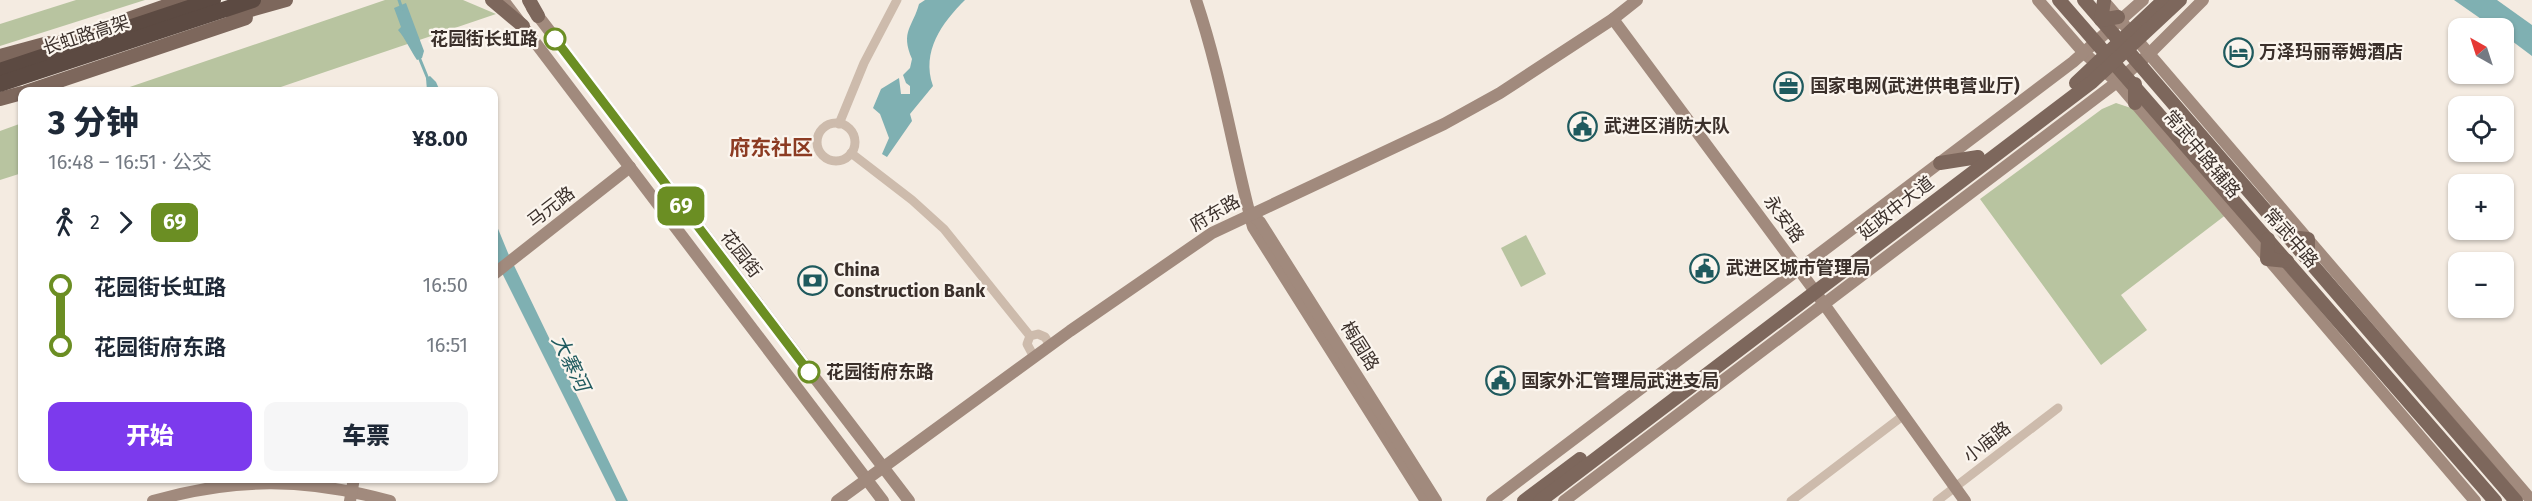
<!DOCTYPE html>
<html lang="zh">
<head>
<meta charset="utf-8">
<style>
  body { margin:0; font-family:"Fira Sans","Noto Sans SC",sans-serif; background:#f6f6f7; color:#1f2937; height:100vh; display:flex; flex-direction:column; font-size:22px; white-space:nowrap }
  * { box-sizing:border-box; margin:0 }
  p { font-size:20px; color:#747a83 }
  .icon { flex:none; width:33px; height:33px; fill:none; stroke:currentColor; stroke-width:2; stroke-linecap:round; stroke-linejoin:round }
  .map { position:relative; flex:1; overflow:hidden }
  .details { position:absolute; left:18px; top:87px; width:480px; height:396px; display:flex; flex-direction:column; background:#fff; border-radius:12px; box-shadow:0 2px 4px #0004 }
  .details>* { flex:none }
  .badge { padding:0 12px; border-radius:9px; font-size:21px; line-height:39px }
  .needle { width:39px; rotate:321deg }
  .fabs { position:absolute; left:2448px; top:18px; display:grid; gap:12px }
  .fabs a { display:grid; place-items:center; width:66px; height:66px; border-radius:12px; background:#fff; box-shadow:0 2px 4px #0004; font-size:30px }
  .map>.badge { position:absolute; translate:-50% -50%; box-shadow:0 0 0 3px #fff }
  .legs { display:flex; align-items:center; gap:9px; height:66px; padding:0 30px; font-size:20px }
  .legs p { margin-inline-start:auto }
  .overview { display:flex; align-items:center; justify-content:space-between; height:102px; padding:0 30px }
  h1 { font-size:33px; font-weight:800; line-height:45px }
  .button { display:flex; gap:12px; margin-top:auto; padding:12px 30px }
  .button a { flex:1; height:69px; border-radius:12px; background:#7c3aed; color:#fff; font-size:24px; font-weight:800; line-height:69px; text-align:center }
  .button a+a { background:#f6f6f7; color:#1f2937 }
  ul { padding:0 30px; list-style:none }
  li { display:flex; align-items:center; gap:21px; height:60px; font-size:22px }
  li i { display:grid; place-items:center; width:9px; height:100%; margin:0 8px; background:currentColor }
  li i::after { content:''; width:15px; height:15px; margin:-8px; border:4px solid; border-radius:50%; background:#fff }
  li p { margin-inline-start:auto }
  li:first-child i { background:linear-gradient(#0000 50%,currentColor 0) }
  li:last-child i { background:linear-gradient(currentColor 50%,#0000 0) }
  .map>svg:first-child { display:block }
  .green { fill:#b8c4a0 }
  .water { fill:#7fb0b2 }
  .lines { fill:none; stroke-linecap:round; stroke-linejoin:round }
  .stream { stroke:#7fb0b2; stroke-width:3 }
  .street { stroke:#cdbbac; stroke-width:9 }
  .secondary { stroke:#a18a7d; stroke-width:12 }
  .primary { stroke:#7d675c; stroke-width:14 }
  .highway { stroke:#5c4a42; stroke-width:16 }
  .line-1-casing { stroke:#fff; stroke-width:14 }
  .line-1 { stroke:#6b8e23; stroke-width:9 }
  .stop-1-dot { fill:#fff; stroke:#6b8e23; stroke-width:3 }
  .labels { text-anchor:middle; stroke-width:4.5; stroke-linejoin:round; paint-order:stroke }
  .street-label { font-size:18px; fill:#3b302b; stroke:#fbf5ee }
  .stop-label { font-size:18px; font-weight:bold; fill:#3b302b; stroke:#fbf5ee; text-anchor:end }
  .poi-label { font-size:18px; font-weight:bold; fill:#3b302b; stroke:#fbf5ee; text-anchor:start }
  .water-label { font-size:20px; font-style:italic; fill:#1f5a5e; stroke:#fbf5ee }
  .quarter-label { font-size:21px; font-weight:bold; fill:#8c3b22; stroke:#fbf5ee }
</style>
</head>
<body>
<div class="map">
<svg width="2532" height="501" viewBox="0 0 2532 501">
  <rect width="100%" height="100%" fill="#f4ebe1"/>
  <g class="green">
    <polygon points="76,0 145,0 0,46 0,24"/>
    <polygon points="385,0 463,0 496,14 269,91 115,92"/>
    <polygon points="2116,103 2134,109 2227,214 2121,295 2147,330 2101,365 1980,199 2102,109"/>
    <polygon points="22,123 22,173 0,180 0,131"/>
    <polygon points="1526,235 1546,274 1521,287 1501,248"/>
  </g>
  <g class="water">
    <path d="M925,0H965C942,23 921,51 933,86L910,114L912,121L887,157L882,154L889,138L880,114L873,108L881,89L899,78L901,94H910V86L906,83L903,75L910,68L912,59C900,31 913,27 919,4Z"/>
    <polygon points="2454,0 2497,0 2532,25 2532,56 2504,35 2504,28 2494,28"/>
    <path d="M406,3L424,51L422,58L417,60C411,51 405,38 398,30L401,27L394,8Z"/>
    <polygon points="430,76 436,82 440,91 427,91 426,78"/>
    <polygon points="494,219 508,253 628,501 616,501 496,261 494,254"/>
  </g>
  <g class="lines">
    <g class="stream">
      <polyline points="399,0 402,9"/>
      <polyline points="419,57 428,79"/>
    </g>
    <g class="street">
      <circle cx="836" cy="142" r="19"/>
      <polyline points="839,124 864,63 897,0"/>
      <polyline points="851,153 912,200 944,229 1030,336"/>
      <polyline points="1034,357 1027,344 1030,336 1038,334 1045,337 1050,345"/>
      <polyline points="1791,501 1904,415"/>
      <polyline points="1937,501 2058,408"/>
    </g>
    <g class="secondary">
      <polyline points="503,0 883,501"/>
      <path d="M1196,0C1221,74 1233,152 1253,227L1426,501"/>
      <polyline points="2038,0 2084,53 2117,82 2475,501"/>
      <polyline points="2103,0 2532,501"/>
      <polyline points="532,8 909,501"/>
      <polyline points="1613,19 1811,286 1965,501"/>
      <polyline points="1251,214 1260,222 1436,501"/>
      <polyline points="494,274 630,167"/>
      <path d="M153,501C235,477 307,478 390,501"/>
      <polyline points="350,501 354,478"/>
      <polyline points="837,501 1070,331 1212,233 1444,124 1500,93 1613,19 1637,0"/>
      <polyline points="1492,501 2073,62 2143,0"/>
      <polyline points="1564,501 2117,82 2150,53 2203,0"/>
    </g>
    <g class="primary">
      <polyline points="492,0 523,26"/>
      <polyline points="529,0 538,16"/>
      <polyline points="2059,0 2495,501"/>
      <polyline points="2084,0 2516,501"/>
      <polyline points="2104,1 2101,20 2118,17"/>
      <polyline points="233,15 286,0"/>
      <polyline points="41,49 183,0"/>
      <polyline points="0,56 48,43"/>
      <polyline points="2076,83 2164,0"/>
      <polyline points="2135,84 2135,103"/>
      <polyline points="26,92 246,18"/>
      <polyline points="0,99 22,93"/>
      <polyline points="1940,163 1978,157"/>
      <polyline points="2290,237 2308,239 2308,259"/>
      <polyline points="2268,239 2267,259 2287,261"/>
      <polyline points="1524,501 1580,459"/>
      <polyline points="1540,501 2092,82 2180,0"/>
    </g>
    <g class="highway">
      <polyline points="0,71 213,0"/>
      <polyline points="0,84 253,0"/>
    </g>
  </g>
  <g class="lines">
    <defs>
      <polyline id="line-1" points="555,39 809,372"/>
    </defs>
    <use href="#line-1" class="line-1-casing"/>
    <use href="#line-1" class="line-1"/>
  </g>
  <defs>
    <symbol id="hotel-ring" viewBox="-11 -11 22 22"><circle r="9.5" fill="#fbf5ee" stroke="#1f5a5e" stroke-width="1.5"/><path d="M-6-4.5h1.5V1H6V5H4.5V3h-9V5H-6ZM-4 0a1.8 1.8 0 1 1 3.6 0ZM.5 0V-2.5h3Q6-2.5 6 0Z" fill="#1f5a5e"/></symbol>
    <symbol id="office-ring" viewBox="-11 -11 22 22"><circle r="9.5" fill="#fbf5ee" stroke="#1f5a5e" stroke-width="1.5"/><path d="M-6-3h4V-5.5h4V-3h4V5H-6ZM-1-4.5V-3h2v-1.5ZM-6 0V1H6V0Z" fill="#1f5a5e"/></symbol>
    <symbol id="civic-ring" viewBox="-11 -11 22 22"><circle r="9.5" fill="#fbf5ee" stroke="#1f5a5e" stroke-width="1.5"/><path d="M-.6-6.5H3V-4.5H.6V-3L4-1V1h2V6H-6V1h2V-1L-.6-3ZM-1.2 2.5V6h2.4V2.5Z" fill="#1f5a5e"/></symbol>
    <symbol id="bank-ring" viewBox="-11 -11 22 22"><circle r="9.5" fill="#fbf5ee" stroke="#1f5a5e" stroke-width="1.5"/><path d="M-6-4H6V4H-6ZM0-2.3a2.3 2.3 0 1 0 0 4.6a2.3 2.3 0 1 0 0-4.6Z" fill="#1f5a5e"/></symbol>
  </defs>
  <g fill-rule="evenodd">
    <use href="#hotel-ring" x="2222" y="36" width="33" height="33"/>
    <use href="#office-ring" x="1772" y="70" width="33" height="33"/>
    <use href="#civic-ring" x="1566" y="110" width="33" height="33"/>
    <use href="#civic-ring" x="1688" y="252" width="33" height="33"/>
    <use href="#bank-ring" x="796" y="264" width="33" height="33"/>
    <use href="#civic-ring" x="1484" y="364" width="33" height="33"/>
  </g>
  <g class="stop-1-dot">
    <circle cx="555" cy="39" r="10"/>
    <circle cx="809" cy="372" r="10"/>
  </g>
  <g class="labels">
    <g class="street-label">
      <text transform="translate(86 35) rotate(-18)" y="6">长虹路高架</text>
      <text transform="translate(2202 154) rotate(50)" y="6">常武中路辅路</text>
      <text transform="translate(551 207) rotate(-38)" y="6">马元路</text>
      <text transform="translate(1896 208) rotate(-38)" y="6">延政中大道</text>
      <text transform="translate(1215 213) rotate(-30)" y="6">府东路</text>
      <text transform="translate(1784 219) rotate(54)" y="6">永安路</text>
      <text transform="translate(2291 238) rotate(49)" y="6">常武中路</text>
      <text transform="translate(741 254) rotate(52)" y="6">花园街</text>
      <text transform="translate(1360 346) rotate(58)" y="6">梅园路</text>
      <text transform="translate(1987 442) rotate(-38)" y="6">小庙路</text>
    </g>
    <g class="stop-label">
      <text x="538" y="45">花园街长虹路</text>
      <text x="826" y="378" text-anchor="start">花园街府东路</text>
    </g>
    <g class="poi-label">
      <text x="2259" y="58">万泽玛丽蒂姆酒店</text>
      <text x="1810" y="92">国家电网(武进供电营业厅)</text>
      <text x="1604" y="132">武进区消防大队</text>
      <text x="1726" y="274">武进区城市管理局</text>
      <text x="834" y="276">China<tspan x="834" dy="21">Construction Bank</tspan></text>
      <text x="1521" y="387">国家外汇管理局武进支局</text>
    </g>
    <g class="water-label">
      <text transform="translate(571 363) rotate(64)" y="7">大寨河</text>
    </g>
    <g class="quarter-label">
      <text x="771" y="155">府东社区</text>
    </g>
  </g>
</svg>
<div class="fabs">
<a><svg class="needle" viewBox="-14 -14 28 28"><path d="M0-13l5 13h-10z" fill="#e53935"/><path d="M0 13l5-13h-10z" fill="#747a83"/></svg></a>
<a><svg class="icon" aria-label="locate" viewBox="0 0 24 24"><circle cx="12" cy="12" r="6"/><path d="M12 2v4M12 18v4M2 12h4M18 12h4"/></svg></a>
<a>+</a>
<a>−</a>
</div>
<b class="badge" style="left:681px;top:206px;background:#6b8e23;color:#fff">69</b>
<section class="details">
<div class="overview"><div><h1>3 分钟</h1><p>16:48 – 16:51 · 公交</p></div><b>¥8.00</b></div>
<div class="legs"><svg class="icon" aria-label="walk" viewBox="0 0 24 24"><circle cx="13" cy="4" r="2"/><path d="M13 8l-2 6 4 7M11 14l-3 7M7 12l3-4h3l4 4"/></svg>2<svg class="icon" aria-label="forward" viewBox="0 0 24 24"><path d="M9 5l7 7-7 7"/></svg><b class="badge" style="background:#6b8e23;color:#fff">69</b></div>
<ul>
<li><i style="color:#6b8e23"></i><b>花园街长虹路</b><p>16:50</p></li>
<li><i style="color:#6b8e23"></i><b>花园街府东路</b><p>16:51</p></li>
</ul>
<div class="button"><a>开始</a><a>车票</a></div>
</section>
</div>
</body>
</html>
